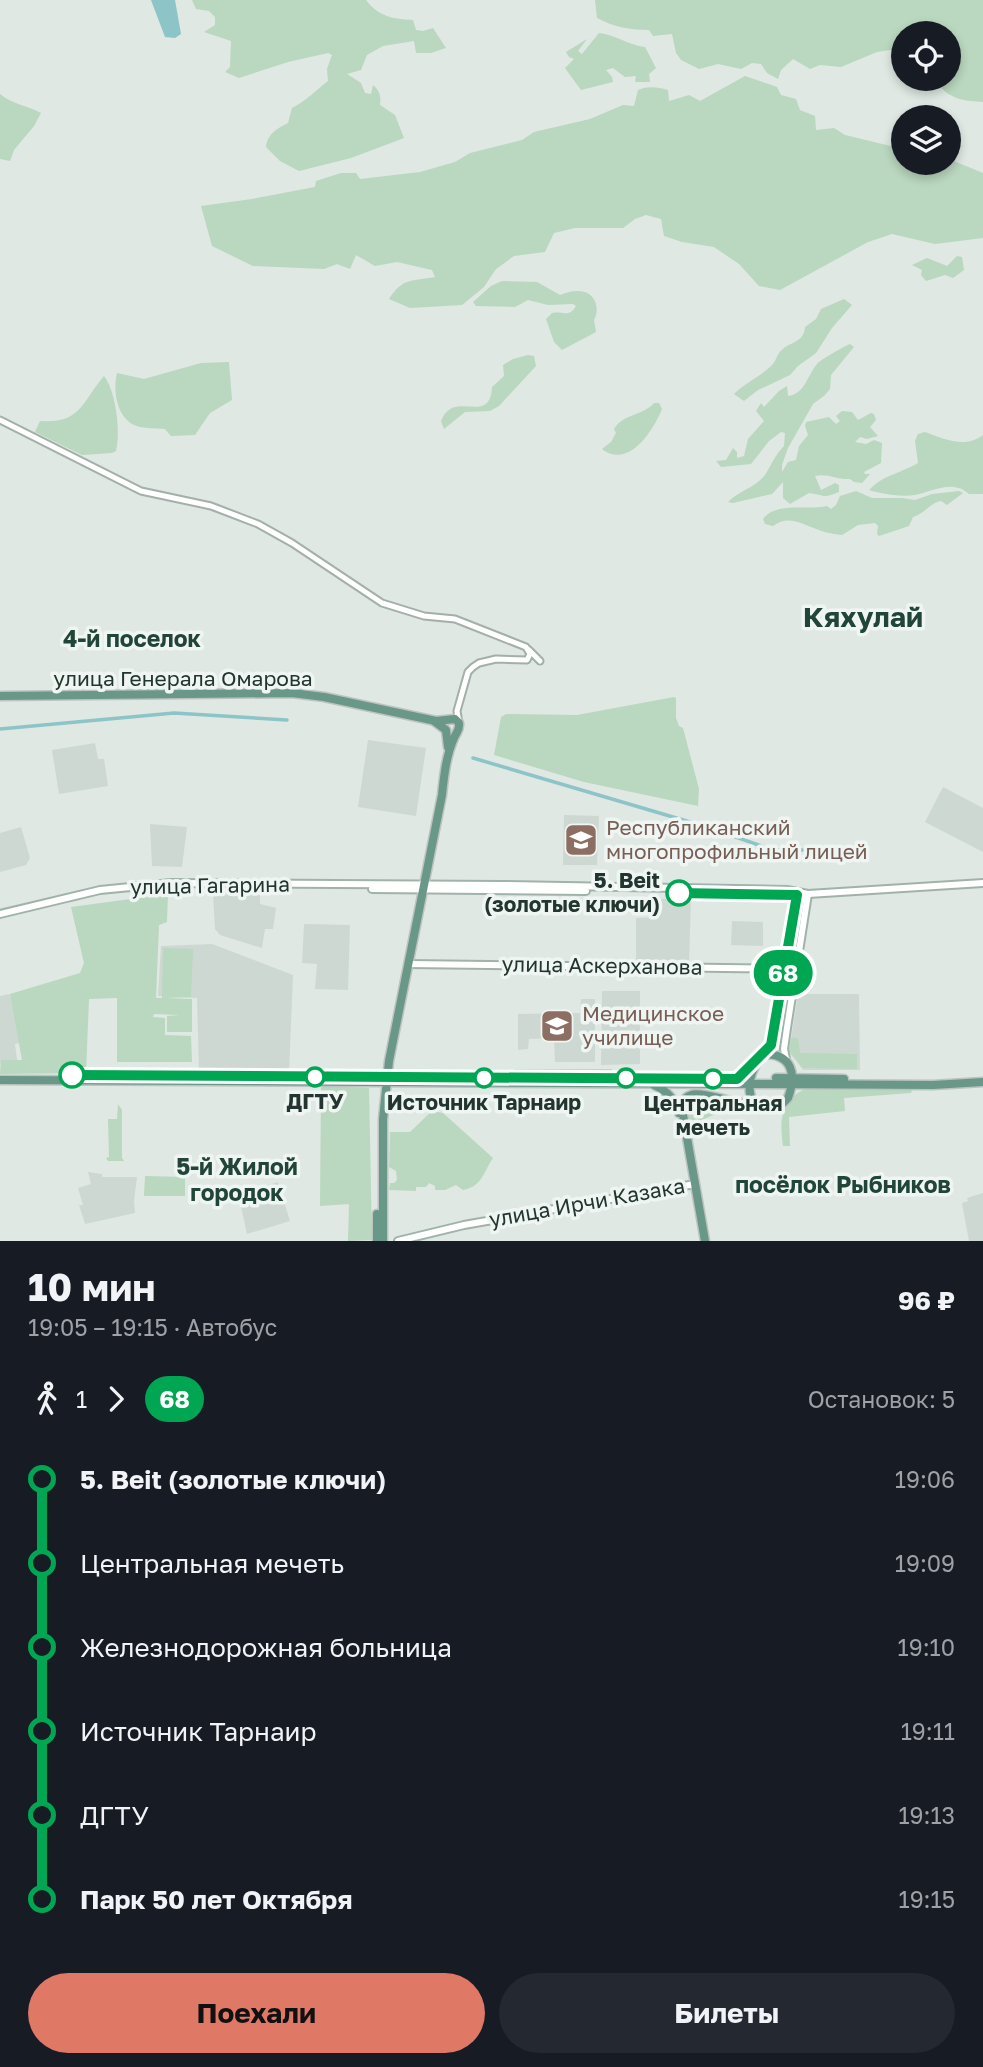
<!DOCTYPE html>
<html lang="ru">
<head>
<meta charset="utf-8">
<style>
  body { margin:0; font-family:"Golos Text",sans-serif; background:#242831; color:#f1f3f6; height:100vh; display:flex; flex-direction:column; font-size:26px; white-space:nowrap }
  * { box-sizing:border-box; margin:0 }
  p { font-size:23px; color:#9ea1a6 }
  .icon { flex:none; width:38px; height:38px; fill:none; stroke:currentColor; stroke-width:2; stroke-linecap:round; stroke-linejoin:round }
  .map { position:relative; height:1241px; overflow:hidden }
  .side { display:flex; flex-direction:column; background:#171b24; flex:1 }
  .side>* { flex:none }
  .badge { padding:0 14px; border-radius:23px; font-size:24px; line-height:46px }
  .fabs { position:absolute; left:891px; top:21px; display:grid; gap:14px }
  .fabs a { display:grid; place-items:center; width:70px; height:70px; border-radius:50%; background:#171b24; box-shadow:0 4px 10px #0003; font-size:35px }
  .map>.badge { position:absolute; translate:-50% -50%; box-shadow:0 0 0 4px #fff }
  .legs { display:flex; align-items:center; gap:10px; height:77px; padding:0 28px; font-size:23px }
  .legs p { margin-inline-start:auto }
  .headline { display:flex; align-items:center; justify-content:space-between; height:119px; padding:0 28px }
  h1 { font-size:38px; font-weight:700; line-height:52px }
  .action { display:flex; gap:14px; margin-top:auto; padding:14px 28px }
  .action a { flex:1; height:80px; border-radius:42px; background:#e07866; color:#111; font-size:28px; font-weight:700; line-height:80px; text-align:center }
  .action a+a { background:#242831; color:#f1f3f6 }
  ul { padding:0 28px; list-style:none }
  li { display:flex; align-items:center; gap:24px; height:84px; font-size:26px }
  li i { display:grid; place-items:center; width:10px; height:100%; margin:0 9px; background:currentColor }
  li i::after { content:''; width:18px; height:18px; margin:-9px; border:5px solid; border-radius:50%; background:#171b24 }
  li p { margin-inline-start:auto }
  li:first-child i { background:linear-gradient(#0000 50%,currentColor 0) }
  li:last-child i { background:linear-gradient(currentColor 50%,#0000 0) }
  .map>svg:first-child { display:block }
  .built { fill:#ced8d2 }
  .green { fill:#bad7bf }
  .water { fill:#8dc4c7 }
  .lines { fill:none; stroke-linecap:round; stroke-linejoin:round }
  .canal { stroke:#8dc4c7; stroke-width:3.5 }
  .tertiary-casing { stroke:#a3afa9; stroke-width:9 }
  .secondary-casing { stroke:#a0b3aa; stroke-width:10 }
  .primary-casing { stroke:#bdc3c1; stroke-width:11 }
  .tertiary { stroke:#fff; stroke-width:5 }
  .secondary { stroke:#fff; stroke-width:6 }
  .primary { stroke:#699888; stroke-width:8 }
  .line-1-casing { stroke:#fff; stroke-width:16 }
  .line-1 { stroke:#00a651; stroke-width:10 }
  .stop-1-dot { fill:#fff; stroke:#00a651; stroke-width:3.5 }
  .labels { text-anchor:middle; stroke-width:7; stroke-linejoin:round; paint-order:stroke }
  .street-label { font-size:21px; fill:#22362f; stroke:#eff5f2 }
  .education-label { font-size:21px; fill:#785e54; stroke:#eff5f2; text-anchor:start }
  .stop-label { font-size:21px; font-weight:bold; fill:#22362f; stroke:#eff5f2 }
  .neighbourhood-label { font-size:23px; font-weight:bold; fill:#214539; stroke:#eff5f2 }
  .district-label { font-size:28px; font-weight:bold; fill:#214539; stroke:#eff5f2 }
</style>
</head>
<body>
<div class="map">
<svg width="983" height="1241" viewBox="0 0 983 1241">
  <rect width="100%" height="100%" fill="#dfe8e3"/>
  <g class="built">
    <polygon points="368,740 426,748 416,816 358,807"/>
    <polygon points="95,743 98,759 104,759 108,786 59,794 52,750"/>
    <polygon points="943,787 983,808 983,852 925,822"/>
    <polygon points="564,815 599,816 597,865 563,865"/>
    <polygon points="150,824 187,827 182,867 152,866"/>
    <polygon points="21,827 30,858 26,865 0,872 0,833"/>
    <polygon points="213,894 260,895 260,904 276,908 273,929 265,929 262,948 220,935 215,929"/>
    <polygon points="691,898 689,965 636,965 636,918 656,917 656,899"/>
    <polygon points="732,921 763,922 763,946 731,945"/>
    <polygon points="304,924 350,925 348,990 315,989 317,964 302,963"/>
    <polygon points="212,944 293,975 289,1073 199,1071 197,998 158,996 161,946"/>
    <polygon points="602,991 640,991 640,1064 601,1065"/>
    <polygon points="10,994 20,1043 15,1044 17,1060 2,1060 0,1066 0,996"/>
    <polygon points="798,994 859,994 860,1070 803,1070 789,1052"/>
    <polygon points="581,999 595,999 595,1062 555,1062 554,1038 529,1039 528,1049 518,1050 518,1014 580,1013"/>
    <polygon points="88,1172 102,1174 102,1177 137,1177 134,1201 135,1213 85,1224 79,1205 83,1205 78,1188 91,1184"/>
    <polygon points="278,1182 290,1221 247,1234 237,1188 245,1186 246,1190 256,1189"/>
    <polygon points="983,1193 983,1241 969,1241 962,1203 968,1201 967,1198"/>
  </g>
  <g class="green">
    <path d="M192,0H366C379,17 393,19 413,20L416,30L423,31L433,28L446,48L431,53H416L414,41L383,46L367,55L361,70L347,74L361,83L365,93L371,94L373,85C380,91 381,96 380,105L395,115L404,138L351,158L299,171L280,161L266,147C267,134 278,128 288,123L292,108C306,101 315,91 328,81L327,69L332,55L328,53L288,62L239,78L225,72L230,67L231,41L204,32L215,25V17L209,11L196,9Z"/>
    <path d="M595,0H983V102C966,101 953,100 940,87H927L919,82L929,79H948L949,73H951L953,69L949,59L948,33H903V48L877,52L841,67L820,65L810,69L793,59L781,70L778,79L767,73L761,64L752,63L741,69L718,64L699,69L681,60L676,53L672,34L653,36L649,30C630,30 614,27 597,18Z"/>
    <path d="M599,33C616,35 628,45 645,47L656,68L649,74L650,82H635L636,76L625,77L613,68L606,70L612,77L613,82L581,90L565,68L574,59L569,57L566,52L587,39L578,51L582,54Z"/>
    <path d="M745,76L777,87L781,95L796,99L800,110L815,116L816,130L834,128L845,135L903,149V163H948L949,159L983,173V238L935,244L892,234L868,242L780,290L759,286L739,264L714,247L682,242L664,236L661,219L646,215L635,219L623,228H575L554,233L545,252L514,256L496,269L484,287L462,305L410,308L389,299C402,278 412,281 435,277L432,270L397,262L375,266L356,255L350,269L337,264L324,269L253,266L212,246L201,206L252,199L315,187L316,181L341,173H356L360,179L420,172L455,162L470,153L522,140L534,132L590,119L623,105L634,106L638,90C648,86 657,87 668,90L669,101L689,95L700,101Z"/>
    <path d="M0,94C12,104 28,106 41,113L34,126L14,150L10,161L0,159Z"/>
    <polygon points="957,256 962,257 964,270 953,278 945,275 926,281 921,275 922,270 912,265 927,258 947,266"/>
    <path d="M502,281L537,282L560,295C565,293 572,291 577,291C594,290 601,307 594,320L596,332L562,350L554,342L546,319L552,313C563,311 569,318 576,306L573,304L548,305L528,300L515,307L476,306L473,302L491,286Z"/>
    <path d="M844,299L852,305L832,328L816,353L798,366L790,375L758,390L744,401L734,394C745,383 759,377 770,367C775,363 776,358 779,353C788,341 804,344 805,327L816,319L821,309Z"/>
    <path d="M850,344L854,347L831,375L830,389L825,395L813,404L788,448L782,465V472L788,462L796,460L799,446L808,435L805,426L806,422L829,417L836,424L840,421L836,416L842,411L852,412L858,420L871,413L874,414L876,420L870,427L878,436L867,439L860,437L855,442L866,444L874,440L882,443L881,463L864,472L865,474H870L862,483L854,482L850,479C837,480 828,473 815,476L821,490L835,483L839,485V492C822,499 826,495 809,493L790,504L783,498V482L772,494L733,503L728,502C739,491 756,487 765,475C772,464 775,455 784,446L785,433L781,432L769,441L751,464L721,467L716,461L726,460L733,448L737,452V458L744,456L748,439L764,421L756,411L761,403L764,407L779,391L787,386L788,396C805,394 807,376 817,364C820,360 843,347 850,344Z"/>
    <path d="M528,355L534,356L536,366L499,406L490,411L465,412L444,429L441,421C454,388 490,427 492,387L504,376L503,365L513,359Z"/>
    <path d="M229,362L232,400L210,413L195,435L171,436L165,429C155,428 140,429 132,424C116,414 113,389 117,373L144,379L201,363Z"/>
    <path d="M104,376C116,391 121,433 116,451L112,453L82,455L35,432L40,421C81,424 81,403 104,376Z"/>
    <path d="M654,403H659L662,409C654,429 629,470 602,449L611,442L616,433L614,429C624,413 643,416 654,403Z"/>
    <path d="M925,432C945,439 964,449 983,435V494H969C953,479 933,491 915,495C900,497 883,494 869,490C885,474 899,474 918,463L915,441L918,434Z"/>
    <path d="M856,491L872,498H902L915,500L932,494L959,491L963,493L947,505L941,501C930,503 924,514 913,517L909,526L879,536L877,534L878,526L875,523L858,525L842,535C834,534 826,533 819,530C803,525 789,514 773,526L765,524L763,519C776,501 808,511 827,506L831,509L836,505L840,496Z"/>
    <polygon points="674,697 676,698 676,718 679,726 683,728 699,789 698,806 584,782 494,755 501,717 506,714 577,715"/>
    <polygon points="168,894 167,922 159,925 156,998 162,998 163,948 193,949 191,997 165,998 192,999 192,1032 167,1032 167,1016 180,1015 154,1014 153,1017 165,1018 165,1035 191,1036 192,1062 117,1062 117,998 89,999 86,1073 0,1074 1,1060 22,1060 10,994 80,973 84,963 71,907"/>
    <polygon points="791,1038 798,1038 800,1053 857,1054 857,1069 803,1068 789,1051"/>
    <rect x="514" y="1069" width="98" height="7"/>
    <polygon points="321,1086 369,1088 372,1240 348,1241 349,1204 320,1206"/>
    <path d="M806,1088L929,1089L912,1090L911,1093L844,1098L845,1111L789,1117L790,1146H783C780,1120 779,1102 806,1088Z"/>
    <polygon points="695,1096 713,1100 718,1113 688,1126 685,1108 688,1099"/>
    <polygon points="118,1104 122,1110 122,1158 124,1161 108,1161 106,1158 109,1157 108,1119 117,1119"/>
    <path d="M432,1111L443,1113L493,1158C484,1171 482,1187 463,1190L456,1185L445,1190H435V1186L429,1183L426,1187H416V1191L389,1190L390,1183H394L397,1180L396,1171L389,1167L390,1132H410Z"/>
    <polygon points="145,1176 185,1177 185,1196 144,1196"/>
  </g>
  <polygon class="water" points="151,0 175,0 181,34 175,38 165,37"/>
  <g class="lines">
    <g class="canal">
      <polyline points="0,729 174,713 287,720"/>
      <polyline points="473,758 707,827 773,850 803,850"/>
      <polyline points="816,850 844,849"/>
    </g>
    <defs>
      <g id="tertiary">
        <polyline points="0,420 141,491 211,506 258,524 292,543 382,603 424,616 455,619 526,647 530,654 527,660 496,659 479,663 473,667 468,672 457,711 459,723"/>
        <polyline points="529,650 540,661"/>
      </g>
      <g id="secondary">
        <polyline points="372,889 586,891"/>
        <polyline points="736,894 796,895"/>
        <polyline points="0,914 100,890 171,883 503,885 787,890 808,894 983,883"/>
        <polyline points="408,964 797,969"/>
        <polyline points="764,1054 772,1040 797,893"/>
        <polyline points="786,1059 784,1049 787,1028 808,894"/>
        <polyline points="398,1241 464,1225 695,1184"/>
      </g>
      <g id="primary">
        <path d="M0,696L292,693L324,697L436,721L455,719L459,723C460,730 457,731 454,738C446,756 444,776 442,795L389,1061L383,1119V1241"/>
        <polyline points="434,721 446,730 448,747"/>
        <path d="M764,1054C792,1054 797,1074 788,1098C778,1110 769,1111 755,1105C744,1089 751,1067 764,1054Z"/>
        <polyline points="776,1078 844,1079"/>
        <polyline points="737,1079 753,1064"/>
        <polyline points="0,1080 933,1085 983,1082"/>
        <path d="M654,1085C666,1090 677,1101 679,1113"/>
        <polyline points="377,1241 377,1214"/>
        <path d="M705,1241L682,1109C683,1102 684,1097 691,1095C702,1091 739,1105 755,1105"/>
      </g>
    </defs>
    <use href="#tertiary" class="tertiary-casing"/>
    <use href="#secondary" class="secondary-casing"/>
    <use href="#primary" class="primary-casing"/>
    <use href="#tertiary" class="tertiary"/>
    <use href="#secondary" class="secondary"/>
    <use href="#primary" class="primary"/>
  </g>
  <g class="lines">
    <defs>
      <polyline id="line-1" points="72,1075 737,1079 771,1045 797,895 679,893"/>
    </defs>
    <use href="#line-1" class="line-1-casing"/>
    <use href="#line-1" class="line-1"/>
  </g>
  <defs>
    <symbol id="university-square" viewBox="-11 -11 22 22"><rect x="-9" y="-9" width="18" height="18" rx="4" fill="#8d6e63" stroke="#eff5f2"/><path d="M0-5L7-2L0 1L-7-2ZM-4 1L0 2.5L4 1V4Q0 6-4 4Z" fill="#fff"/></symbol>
  </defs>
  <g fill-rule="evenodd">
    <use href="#university-square" x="562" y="821" width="38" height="38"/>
    <use href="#university-square" x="538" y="1007" width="38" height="38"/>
  </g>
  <g class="stop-1-dot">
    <circle cx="679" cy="893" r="12"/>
    <circle cx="72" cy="1075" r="12"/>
    <circle cx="315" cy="1077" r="9"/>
    <circle cx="484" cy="1078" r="9"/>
    <circle cx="626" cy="1078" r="9"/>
    <circle cx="713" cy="1079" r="9"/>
  </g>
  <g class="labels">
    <g class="street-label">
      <text x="183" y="686">улица Генерала Омарова</text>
      <text transform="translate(210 886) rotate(-1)" y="7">улица Гагарина</text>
      <text transform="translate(602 966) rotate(1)" y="7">улица Аскерханова</text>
      <text transform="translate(587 1203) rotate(-10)" y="7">улица Ирчи Казака</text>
    </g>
    <g class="education-label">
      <text x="606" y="835">Республиканский<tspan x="606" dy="24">многопрофильный лицей</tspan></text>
      <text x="582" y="1021">Медицинское<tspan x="582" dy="24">училище</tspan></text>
    </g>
    <g class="stop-label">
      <text x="660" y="888" text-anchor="end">5. Beit<tspan x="660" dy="24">(золотые ключи)</tspan></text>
      <text x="315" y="1109">ДГТУ</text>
      <text x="484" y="1110">Источник Тарнаир</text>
      <text x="713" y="1111">Центральная<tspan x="713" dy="24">мечеть</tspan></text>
    </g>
    <g class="neighbourhood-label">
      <text x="132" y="647">4-й поселок</text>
      <text x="237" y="1175">5-й Жилой<tspan x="237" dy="26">городок</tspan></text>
      <text x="843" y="1193">посёлок Рыбников</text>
    </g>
    <g class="district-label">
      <text x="863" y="627">Кяхулай</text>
    </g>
  </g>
</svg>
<div class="fabs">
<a><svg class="icon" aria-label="locate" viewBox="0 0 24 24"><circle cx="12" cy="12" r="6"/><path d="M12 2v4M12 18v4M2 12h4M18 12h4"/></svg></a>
<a><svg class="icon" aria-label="layers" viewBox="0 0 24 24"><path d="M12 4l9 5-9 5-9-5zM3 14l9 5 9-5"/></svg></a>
</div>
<b class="badge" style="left:783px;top:973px;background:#00a651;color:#fff">68</b>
</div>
<section class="side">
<div class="headline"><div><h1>10 мин</h1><p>19:05 – 19:15 · Автобус</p></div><b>96 ₽</b></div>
<div class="legs"><svg class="icon" aria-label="walk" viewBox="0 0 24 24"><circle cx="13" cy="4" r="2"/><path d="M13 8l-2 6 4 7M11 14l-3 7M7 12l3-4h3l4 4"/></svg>1<svg class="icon" aria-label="forward" viewBox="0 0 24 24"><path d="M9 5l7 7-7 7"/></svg><b class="badge" style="background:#00a651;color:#fff">68</b><p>Остановок: 5</p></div>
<ul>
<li><i style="color:#00a651"></i><b>5. Beit (золотые ключи)</b><p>19:06</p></li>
<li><i style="color:#00a651"></i><span>Центральная мечеть</span><p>19:09</p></li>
<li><i style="color:#00a651"></i><span>Железнодорожная больница</span><p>19:10</p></li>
<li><i style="color:#00a651"></i><span>Источник Тарнаир</span><p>19:11</p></li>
<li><i style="color:#00a651"></i><span>ДГТУ</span><p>19:13</p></li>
<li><i style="color:#00a651"></i><b>Парк 50 лет Октября</b><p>19:15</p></li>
</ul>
<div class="action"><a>Поехали</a><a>Билеты</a></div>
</section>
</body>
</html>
